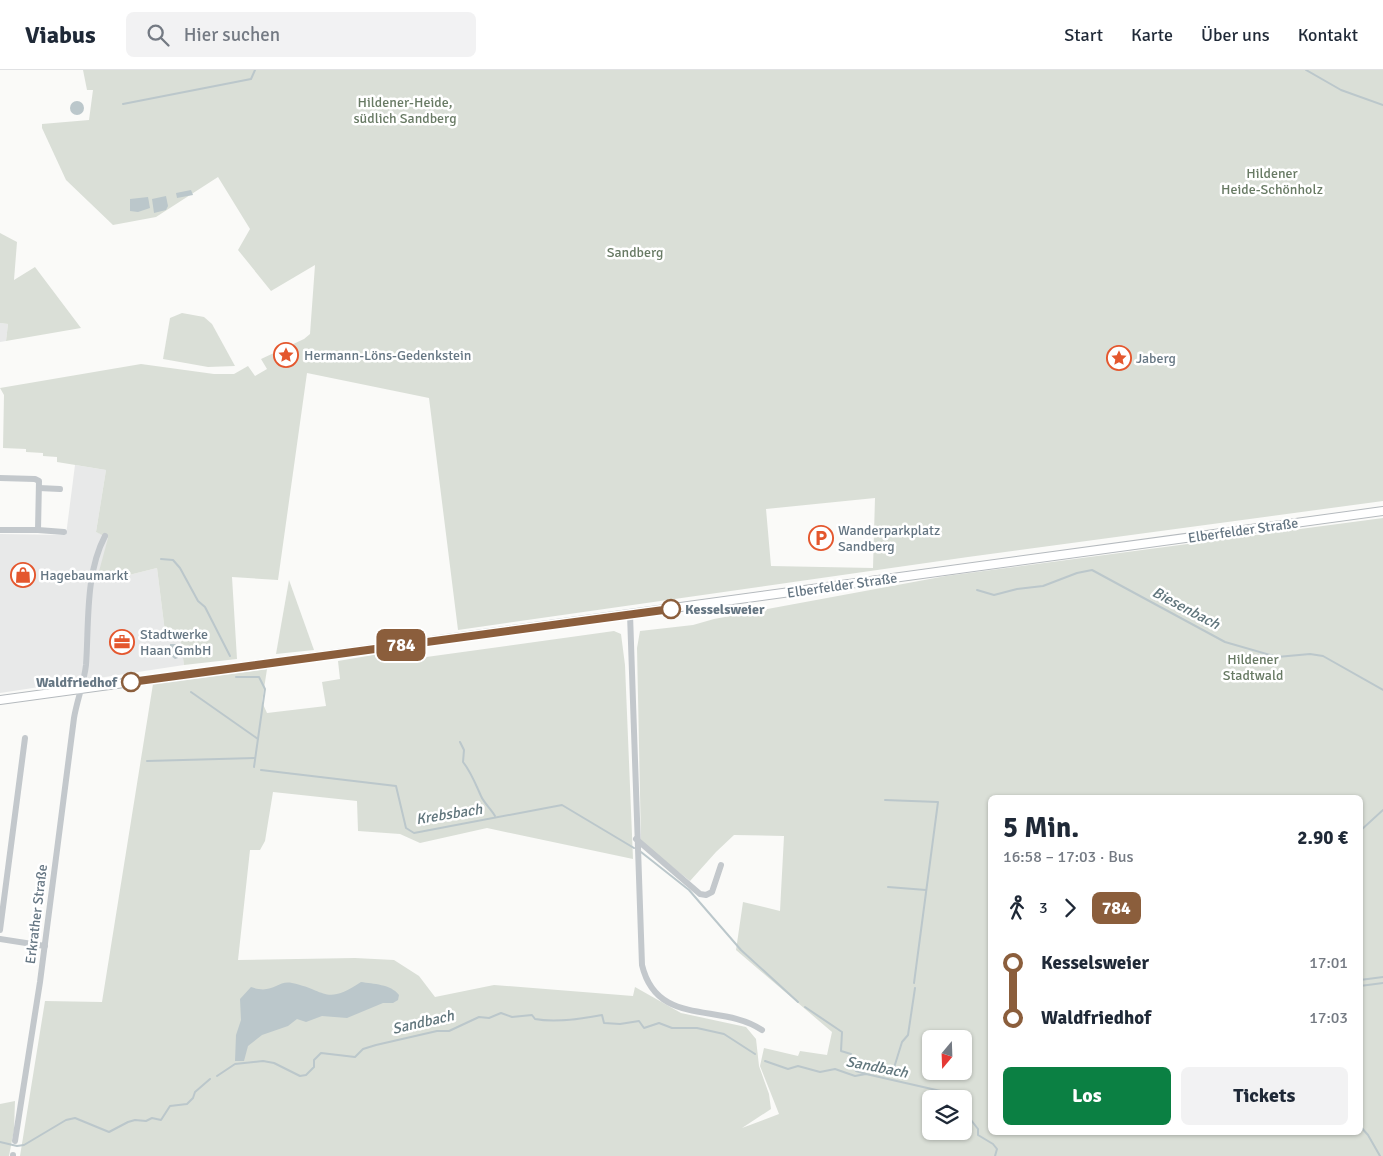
<!DOCTYPE html>
<html lang="de">
<head>
<meta charset="utf-8">
<style>
  body { margin:0; font-family:Signika,sans-serif; background:#f2f2f3; color:#1f2937; height:100vh; display:flex; flex-direction:column; font-size:19px; white-space:nowrap }
  * { box-sizing:border-box; margin:0 }
  p { font-size:16px; color:#747a83 }
  .icon { flex:none; width:28px; height:28px; fill:none; stroke:currentColor; stroke-width:2; stroke-linecap:round; stroke-linejoin:round }
  .map { position:relative; flex:1; overflow:hidden }
  .side { position:absolute; left:988px; top:725px; width:375px; height:340px; display:flex; flex-direction:column; background:#fff; border-radius:8px; box-shadow:0 1px 4px #0004 }
  .side>* { flex:none }
  .badge { padding:0 10px; border-radius:8px; font-size:18px; line-height:32px }
  .needle { width:32px; rotate:199deg }
  .controls { position:absolute; left:922px; top:960px; display:grid; gap:10px }
  .controls a { display:grid; place-items:center; width:50px; height:50px; border-radius:8px; background:#fff; box-shadow:0 1px 4px #0004; font-size:25px }
  .map>.badge { position:absolute; translate:-50% -50%; box-shadow:0 0 0 2px #fff }
  .legs { display:flex; align-items:center; gap:8px; height:55px; padding:0 15px; font-size:16px }
  .legs p { margin-inline-start:auto }
  .summary { display:flex; align-items:center; justify-content:space-between; height:85px; padding:0 15px }
  h1 { font-size:28px; font-weight:700; line-height:38px }
  .action { display:flex; gap:10px; margin-top:auto; padding:10px 15px }
  .action a { flex:1; height:58px; border-radius:8px; background:#0b8043; color:#fff; font-size:20px; font-weight:700; line-height:58px; text-align:center }
  .action a+a { background:#f2f2f3; color:#1f2937 }
  ul { padding:0 15px; list-style:none }
  li { display:flex; align-items:center; gap:18px; height:55px; font-size:19px }
  li i { display:grid; place-items:center; width:8px; height:100%; margin:0 6px; background:currentColor }
  li i::after { content:''; width:12px; height:12px; margin:-6px; border:4px solid; border-radius:50%; background:#fff }
  li p { margin-inline-start:auto }
  li:first-child i { background:linear-gradient(#0000 50%,currentColor 0) }
  li:last-child i { background:linear-gradient(currentColor 50%,#0000 0) }
  header { display:flex; align-items:center; gap:30px; box-sizing:border-box; height:70px; padding:0 25px; background:#fff; border-bottom:1px solid #e0e1e3 }
  header strong { font-size:24px }
  nav { display:flex; gap:28px; margin-inline-start:auto; font-size:18px }
  .search { width:350px; height:45px; background:#f2f2f3; display:flex; align-items:center; gap:12px; box-sizing:border-box; padding:0 18px; border-radius:8px; color:#747a83; font-size:19px }
  .map>svg:first-child { display:block }
  .built { fill:#e8e9e9 }
  .green { fill:#dadfd7; fill-rule:evenodd }
  .water { fill:#bbc7cb }
  .lines { fill:none; stroke-linecap:round; stroke-linejoin:round }
  .stream { stroke:#bbc7cb; stroke-width:2 }
  .major-casing { stroke:#b5babe; stroke-width:10 }
  .minor { stroke:#c3c8cc; stroke-width:6 }
  .major { stroke:#fff; stroke-width:8 }
  .line-1-casing { stroke:#fff; stroke-width:11 }
  .line-1 { stroke:#8b5e3c; stroke-width:8 }
  .stop-1-dot { fill:#fff; stroke:#8b5e3c; stroke-width:2.5 }
  .labels { text-anchor:middle; stroke-width:5; stroke-linejoin:round; paint-order:stroke }
  .park-label { font-size:14px; fill:#687a64; stroke:#fff }
  .poi-label { font-size:14px; fill:#657683; stroke:#fff; text-anchor:start }
  .street-label { font-size:14px; fill:#657683; stroke:#fff }
  .stop-label { font-size:14px; font-weight:bold; fill:#657683; stroke:#fff; text-anchor:start }
  .water-label { font-size:15px; font-style:italic; fill:#60757c; stroke:#fff }
</style>
</head>
<body>
<header>
<strong>Viabus</strong>
<div class="search"><svg class="icon" aria-label="search" viewBox="0 0 24 24"><circle cx="10" cy="10" r="6"/><path d="M15 15l6 6"/></svg>Hier suchen</div>
<nav><a>Start</a><a>Karte</a><a>Über uns</a><a>Kontakt</a></nav>
</header>
<div class="map">
<svg width="1383" height="1086" viewBox="0 0 1383 1086">
  <rect width="100%" height="100%" fill="#fafaf8"/>
  <g class="built">
    <polygon points="0,253 8,254 6,271 0,272"/>
    <polygon points="75,395 106,400 96,462 108,467 121,507 157,498 165,562 179,560 184,595 0,623 0,464 66,465"/>
  </g>
  <g class="green">
    <path d="M83,0H1383V431L968,487L458,560L429,328L307,303L278,510L232,507L237,589L184,595L179,561L165,562L157,498L121,507L98,505L108,468L96,462L106,400L57,392V387L43,386V383L26,382V379L3,378L4,325L0,318L141,294L214,304H234L248,296L255,306L267,299L261,289L304,269L310,264L315,195L271,221L238,180L250,159L218,107L156,147L113,155L66,110L42,58V54L89,50L93,20H87ZM875,428L873,498L771,496L766,439Z"/>
    <polygon points="0,163 17,172 14,210 35,197 81,258 6,271 8,254 0,253"/>
    <polygon points="182,243 204,247 212,254 235,296 208,297 163,289 170,248"/>
    <path d="M1383,448V1086H20L45,931L102,932L153,614L267,599L262,632L267,643L326,636L322,612L340,609L338,591L379,584L390,592L614,561L621,564L625,595L633,789L487,758L420,773L400,764L358,761L357,731L273,722L265,771L260,780H250L238,890L355,888L394,890L419,906L435,927L494,915L633,926L635,917L681,943L746,957L756,969L759,996L769,1024L771,1039L742,1058L779,1044L760,996L764,978L798,986L800,981L827,985L832,962L736,880L743,832L780,841L784,766L734,765L716,782L690,811L641,772L637,578L640,561L693,555L714,549L946,506ZM990,728H1360V1062H990ZM931,969H964V1001H931ZM931,1029H964V1061H931Z"/>
    <polygon points="289,510 314,580 276,584"/>
    <polygon points="15,1031 14,1060 9,1086 0,1086 0,1034"/>
  </g>
  <g class="water">
    <circle cx="77" cy="38" r="7"/>
    <polygon points="191,120 193,125 177,128 176,123"/>
    <polygon points="166,126 168,136 166,140 154,143 152,129"/>
    <polygon points="148,127 150,138 138,142 130,141 130,129"/>
    <polygon points="170,574 176,574 178,588 175,589 170,585"/>
    <path d="M361,912C373,914 391,914 399,925L398,930L393,933H383L347,948L322,946L306,952L297,949L288,956L262,965L248,976L244,991H235L236,965L241,950L240,929L251,917C273,925 277,910 292,913C326,920 325,936 361,912Z"/>
  </g>
  <g class="lines">
    <g class="stream">
      <polyline points="1306,0 1341,20 1383,35"/>
      <polyline points="123,34 251,9 255,0"/>
      <polyline points="161,489 173,490 180,498 198,531 205,537 230,586"/>
      <polyline points="977,520 994,525 1017,519 1043,516 1077,503 1092,500 1225,572 1277,587 1310,584 1323,586 1383,620"/>
      <polyline points="236,607 259,607 265,619 254,697"/>
      <polyline points="191,622 258,669"/>
      <path d="M460,672L464,680L463,692C471,702 476,715 481,726C484,733 491,739 495,746"/>
      <polyline points="147,691 255,688"/>
      <polyline points="261,700 396,716 406,758 414,763 562,735 634,778"/>
      <polyline points="885,730 938,732 914,913"/>
      <polyline points="1360,761 1383,740"/>
      <polyline points="641,782 689,820 741,880 798,932"/>
      <polyline points="888,817 926,820"/>
      <polyline points="1360,910 1383,907"/>
      <polyline points="1360,916 1383,913"/>
      <polyline points="805,937 842,962 841,981 851,984 852,992"/>
      <polyline points="765,991 788,999 798,996 820,1002 835,999 855,1006 866,1004 945,1022 955,1029"/>
      <polyline points="854,998 856,1001 866,1004"/>
      <polyline points="893,1001 902,972 908,965 915,918"/>
      <path d="M217,1006L235,994L263,991L274,993L300,1006L306,1005L314,997V990L321,983L355,987L363,979L376,975L437,961H449L479,947L489,948L501,943L512,947L532,945L535,949C556,953 581,949 602,945L604,953L620,954L639,951L644,958L659,953L672,958H697L724,964L755,984"/>
      <polyline points="964,1041 978,1059 978,1065 993,1074 997,1079 995,1086"/>
      <polyline points="1360,1056 1368,1065 1380,1086"/>
      <polyline points="0,1072 17,1076 24,1075 66,1050 75,1048 109,1062 128,1052 135,1050 146,1051 152,1048 161,1050 170,1036 187,1034 193,1028 195,1022 210,1009"/>
    </g>
    <defs>
      <polyline id="major" points="0,630 1383,441"/>
    </defs>
    <use href="#major" class="major-casing"/>
    <g class="minor">
      <polyline points="0,408 35,409 39,411 38,460 0,460"/>
      <polyline points="39,418 60,419"/>
      <polyline points="38,460 64,462"/>
      <path d="M630,544L642,895C657,958 721,932 762,960"/>
      <polyline points="636,769 700,824 706,825 712,822 721,795"/>
      <polyline points="0,860 25,668"/>
      <polyline points="0,869 45,876"/>
      <path d="M15,1071L40,912L74,648C77,630 84,613 86,595C89,554 85,504 105,466"/>
      <polyline points="13,1086 13,1085"/>
    </g>
    <use href="#major" class="major"/>
  </g>
  <g class="lines">
    <defs>
      <polyline id="line-1" points="131,612 671,539"/>
    </defs>
    <use href="#line-1" class="line-1-casing"/>
    <use href="#line-1" class="line-1"/>
  </g>
  <defs>
    <symbol id="sight-ring" viewBox="-11 -11 22 22"><circle r="9.5" fill="#fff" stroke="#e4572e" stroke-width="1.5"/><path d="M0-6L1.8-2.2L6-1.7L2.9 1.2L3.7 5.4L0 3.3L-3.7 5.4L-2.9 1.2L-6-1.7L-1.8-2.2Z" fill="#e4572e"/></symbol>
    <symbol id="parking-ring" viewBox="-11 -11 22 22"><circle r="9.5" fill="#fff" stroke="#e4572e" stroke-width="1.5"/><path d="M-3.5-5.5H1a3.5 3.5 0 0 1 0 7H-1V5.5H-3.5ZM-1-3.4V-.6H.8a1.4 1.4 0 0 0 0-2.8Z" fill="#e4572e"/></symbol>
    <symbol id="shop-ring" viewBox="-11 -11 22 22"><circle r="9.5" fill="#fff" stroke="#e4572e" stroke-width="1.5"/><path d="M-5-2.5h2.3a2.7 3.5 0 0 1 5.4 0H5L5.5 6h-11ZM-1.5-2.5h3a1.5 2.3 0 0 0-3 0Z" fill="#e4572e"/></symbol>
    <symbol id="office-ring" viewBox="-11 -11 22 22"><circle r="9.5" fill="#fff" stroke="#e4572e" stroke-width="1.5"/><path d="M-6-3h4V-5.5h4V-3h4V5H-6ZM-1-4.5V-3h2v-1.5ZM-6 0V1H6V0Z" fill="#e4572e"/></symbol>
  </defs>
  <g fill-rule="evenodd">
    <use href="#sight-ring" x="272" y="271" width="28" height="28"/>
    <use href="#sight-ring" x="1105" y="274" width="28" height="28"/>
    <use href="#parking-ring" x="807" y="454" width="28" height="28"/>
    <use href="#shop-ring" x="9" y="491" width="28" height="28"/>
    <use href="#office-ring" x="108" y="558" width="28" height="28"/>
  </g>
  <g class="stop-1-dot">
    <circle cx="671" cy="539" r="9"/>
    <circle cx="131" cy="612" r="9"/>
  </g>
  <g class="labels">
    <g class="park-label">
      <text x="405" y="37">Hildener-Heide,<tspan x="405" dy="16">südlich Sandberg</tspan></text>
      <text x="1272" y="108">Hildener<tspan x="1272" dy="16">Heide-Schönholz</tspan></text>
      <text x="635" y="187">Sandberg</text>
      <text x="1253" y="594">Hildener<tspan x="1253" dy="16">Stadtwald</tspan></text>
    </g>
    <g class="poi-label">
      <text x="304" y="290">Hermann-Löns-Gedenkstein</text>
      <text x="1136" y="293">Jaberg</text>
      <text x="838" y="465">Wanderparkplatz<tspan x="838" dy="16">Sandberg</tspan></text>
      <text x="40" y="510">Hagebaumarkt</text>
      <text x="140" y="569">Stadtwerke<tspan x="140" dy="16">Haan GmbH</tspan></text>
    </g>
    <g class="street-label">
      <text transform="translate(1243 460) rotate(-8)" y="5">Elberfelder Straße</text>
      <text transform="translate(842 515) rotate(-8)" y="5">Elberfelder Straße</text>
      <text transform="translate(36 844) rotate(-83)" y="5">Erkrather Straße</text>
    </g>
    <g class="stop-label">
      <text x="685" y="544">Kesselsweier</text>
      <text x="117" y="617" text-anchor="end">Waldfriedhof</text>
    </g>
    <g class="water-label">
      <text transform="translate(1186 538) rotate(28)" y="5">Biesenbach</text>
      <text transform="translate(449 744) rotate(-9)" y="5">Krebsbach</text>
      <text transform="translate(423 952) rotate(-13)" y="5">Sandbach</text>
      <text transform="translate(877 997) rotate(11)" y="5">Sandbach</text>
    </g>
  </g>
</svg>
<div class="controls">
<a><svg class="needle" viewBox="-14 -14 28 28"><path d="M0-13l5 13h-10z" fill="#e53935"/><path d="M0 13l5-13h-10z" fill="#747a83"/></svg></a>
<a><svg class="icon" aria-label="layers" viewBox="0 0 24 24"><path d="M12 4l9 5-9 5-9-5zM3 14l9 5 9-5"/></svg></a>
</div>
<b class="badge" style="left:401px;top:575px;background:#8b5e3c;color:#fff">784</b>
<section class="side">
<div class="summary"><div><h1>5 Min.</h1><p>16:58 – 17:03 · Bus</p></div><b>2.90 €</b></div>
<div class="legs"><svg class="icon" aria-label="walk" viewBox="0 0 24 24"><circle cx="13" cy="4" r="2"/><path d="M13 8l-2 6 4 7M11 14l-3 7M7 12l3-4h3l4 4"/></svg>3<svg class="icon" aria-label="forward" viewBox="0 0 24 24"><path d="M9 5l7 7-7 7"/></svg><b class="badge" style="background:#8b5e3c;color:#fff">784</b></div>
<ul>
<li><i style="color:#8b5e3c"></i><b>Kesselsweier</b><p>17:01</p></li>
<li><i style="color:#8b5e3c"></i><b>Waldfriedhof</b><p>17:03</p></li>
</ul>
<div class="action"><a>Los</a><a>Tickets</a></div>
</section>
</div>
</body>
</html>
